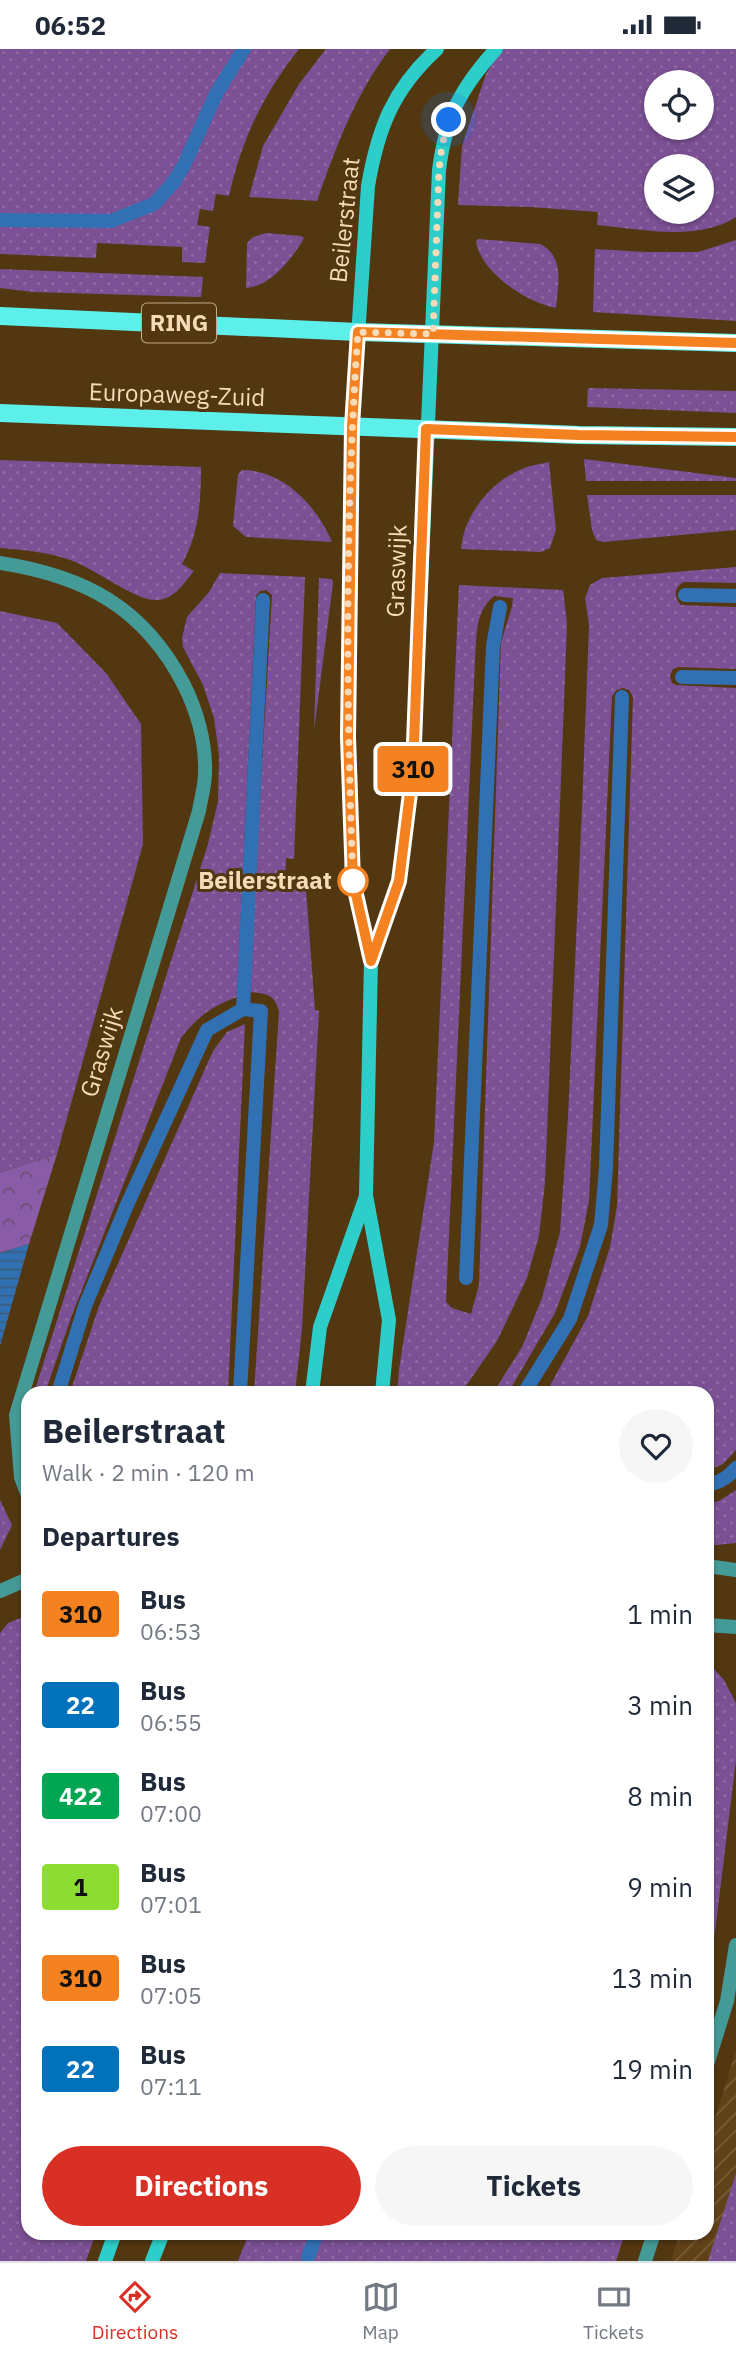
<!DOCTYPE html>
<html lang="en">
<head>
<meta charset="utf-8">
<style>
  body { margin:0; font-family:"IBM Plex Sans",sans-serif; background:#f6f6f7; color:#1f2937; height:100vh; display:flex; flex-direction:column; font-size:26px; white-space:nowrap }
  * { box-sizing:border-box; margin:0 }
  p { font-size:23px; color:#747a83 }
  .icon { flex:none; width:38px; height:38px; fill:none; stroke:currentColor; stroke-width:2; stroke-linecap:round; stroke-linejoin:round }
  .map { position:relative; flex:1; overflow:hidden }
  .panel { position:absolute; left:21px; top:1337px; width:693px; height:854px; display:flex; flex-direction:column; background:#fff; border-radius:21px; box-shadow:0 2px 5px #0004 }
  .panel>* { flex:none }
  .badge { padding:0 14px; border-radius:5px; font-size:24px; line-height:46px }
  .controls { position:absolute; left:644px; top:21px; display:grid; gap:14px }
  .controls a { display:grid; place-items:center; width:70px; height:70px; border-radius:50%; background:#fff; box-shadow:0 2px 5px #0004; font-size:35px }
  .you { position:absolute; width:35px; height:35px; margin:-18px; border:5px solid #fff; border-radius:50%; background:#1a73e8; box-shadow:0 0 0 10px #1a73e833 }
  .map>.badge { position:absolute; translate:-50% -50%; box-shadow:0 0 0 4px #fff }
  h2 { padding:0 21px; font-size:26px; line-height:63px }
  .round { display:grid; place-items:center; flex:none; width:74px; height:74px; border-radius:37px; background:#f6f6f7 }
  .summary { display:flex; align-items:center; justify-content:space-between; height:119px; padding:0 21px }
  h1 { font-size:33px; font-weight:700; line-height:52px }
  .button { display:flex; gap:14px; margin-top:auto; padding:14px 21px }
  .button a { flex:1; height:80px; border-radius:42px; background:#d93025; color:#fff; font-size:28px; font-weight:700; line-height:80px; text-align:center }
  .button a+a { background:#f6f6f7; color:#1f2937 }
  ul { padding:0; list-style:none }
  li { display:flex; align-items:center; gap:21px; height:91px; padding:0 21px }
  li div { flex:1 }
  li b { display:block; font-size:26px }
  li em { font-style:normal }
  li .badge { min-width:77px; font-weight:700; text-align:center }
  .status { display:flex; justify-content:space-between; align-items:center; height:49px; padding:0 35px; background:#fff; direction:ltr }
  .status svg { height:19px; fill:currentColor }
  .tabs { display:flex; justify-content:space-around; align-items:center; height:98px; border-top:2px solid #e0e1e3; background:#fff; font-size:19px; color:#747a83 }
  .tabs a { display:grid; justify-items:center; gap:4px }
  .tabs .current { color:#d93025 }
  .map>svg:first-child { display:block }
  .industrial { fill:url(#industrial-furrows) }
  .grass { fill:url(#grass-dots); fill-rule:evenodd }
  .forest { fill:url(#forest-crowns) }
  .water { fill:url(#water-rules) }
  .lines { fill:none; stroke-linecap:round; stroke-linejoin:round }
  .stream { stroke:#3171b3; stroke-width:14 }
  .street { stroke:#449a96; stroke-width:14 }
  .secondary { stroke:#2dcdc9; stroke-width:14 }
  .primary { stroke:#5defea; stroke-width:18 }
  .line-casing { stroke:#fff; stroke-width:16 }
  .line { stroke:#f58220; stroke-width:10 }
  .walk { stroke:#f7dbb9; stroke-width:7; stroke-dasharray:0 12.6 }
  .stop-dot { fill:#fff; stroke:#f58220; stroke-width:3.5 }
  .labels { text-anchor:middle; stroke-width:6; stroke-linejoin:round; paint-order:stroke }
  .shield { fill:#523711; stroke:#c6aa87; stroke-width:2 }
  .shield-label { font-size:23px; font-weight:bold; fill:#f7dbb9 }
  .street-label { font-size:24px; fill:#f7dbb9; stroke:#523711 }
  .stop-label { font-size:24px; font-weight:bold; fill:#f7dbb9; stroke:#523711; text-anchor:end }
</style>
</head>
<body>
<div class="status"><b>06:52</b><svg viewBox="0 0 49 12"><path d="M0 12V9h3v3zM5 12V6h3v6zM10 12V3h3v9zM15 12V0h3v12zM26 1h20v11H26zM47 4h2v5h-2z"/></svg></div>
<div class="map">
<svg width="736" height="2212" viewBox="0 0 736 2212">
  <defs>
    <pattern id="industrial-furrows" width="10" height="10" patternUnits="userSpaceOnUse" patternTransform="scale(1.75)"><rect width="10" height="10" fill="#614218"/><path d="M-1 1l2-2M0 10L10 0M9 11l2-2" fill="none" stroke="#785d38"/></pattern>
    <pattern id="grass-dots" width="8" height="8" patternUnits="userSpaceOnUse" patternTransform="scale(1.75)"><rect width="8" height="8" fill="#7b5094"/><path d="M2 2h.1M6 6h.1" fill="none" stroke="#8e69a1" stroke-width="1.8" stroke-linecap="round"/></pattern>
    <pattern id="forest-crowns" width="20" height="18" patternUnits="userSpaceOnUse" patternTransform="scale(1.75)"><rect width="20" height="18" fill="#8a5ba6"/><path d="M2 6a3 3 0 1 1 6 0M12 15a3 3 0 1 1 6 0" fill="none" stroke="#6d5074"/></pattern>
    <pattern id="water-rules" width="6" height="5" patternUnits="userSpaceOnUse" patternTransform="scale(1.75)"><rect width="6" height="5" fill="#3171b3"/><path d="M0 2.5h6" fill="none" stroke="#3c5c7c"/></pattern>
  </defs>
  <rect width="100%" height="100%" fill="#523711"/>
  <polygon class="industrial" points="736,2001 736,2212 671,2212 680,2184 707,2184 707,2096"/>
  <g class="grass">
    <path d="M0,0H299C263,46 242,89 229,147L216,145L213,162L200,160L197,176L210,178L205,214L182,213V198L97,194L96,209L0,205Z"/>
    <path d="M326,0H390C355,46 336,98 317,152L249,148L263,97L299,35Z"/>
    <path d="M501,0H736V168C697,193 641,180 597,176L598,163L530,158L458,156L462,97L486,25ZM656,33H702V79H656ZM656,117H702V163H656Z"/>
    <path d="M266,184L301,187L304,189C292,210 271,237 246,239L247,194L253,188Z"/>
    <path d="M478,190L540,195C565,207 558,236 556,259C527,254 480,223 476,192Z"/>
    <polygon points="736,191 736,272 593,263 595,200 645,203 698,203"/>
    <polygon points="0,220 203,228 201,248 33,243 0,239"/>
    <polygon points="588,339 736,342 736,364 587,358"/>
    <polygon points="584,410 736,429 736,432 586,432"/>
    <path d="M0,411L201,418C201,452 199,485 182,515L194,522C183,535 175,550 157,551C137,553 94,519 70,511C48,503 23,501 0,499Z"/>
    <path d="M549,413L556,481L550,499L541,503L461,500C464,466 490,433 522,420C531,416 541,415 549,413Z"/>
    <path d="M242,421C283,421 317,457 332,493L246,488L233,477L238,425Z"/>
    <polygon points="587,446 736,446 736,481 603,493 596,491 592,481"/>
    <path d="M736,518V534L684,533C674,538 673,548 681,556L736,558V620L678,618L673,620L670,627L672,634L676,636L736,639V1401L723,1415L707,1422V1344H546L588,1267L610,1198L617,1157L633,648L629,641L623,639L617,641L612,647L589,1152L580,1198L555,1264L508,1344H493L522,1298L542,1249L560,1183L568,1068L582,759L589,576L585,549L590,536L602,529Z"/>
    <path d="M220,524L305,528L294,810L286,809L285,832H293L294,840H306L315,961L319,962L302,1280L295,1344H254L279,962C274,944 266,945 250,943L249,937L272,546L266,541L260,542L256,547L237,948C212,957 197,968 181,989L72,1266L45,1344H34L208,795L218,752L219,706L214,669L203,636L183,598L182,589L187,568L209,543Z"/>
    <polygon points="319,529 332,530 333,534 314,682"/>
    <path d="M459,536L563,541L567,574L565,628L545,1134L539,1187L527,1229L497,1292L461,1344H397L399,1321L434,1093ZM494,547L513,549L512,558L501,593L479,1236L471,1265L452,1259L446,1253L475,611C477,587 474,564 494,547Z"/>
    <polygon points="0,562 57,574 106,624 141,675 143,795 57,1105 0,1124"/>
    <polygon points="245,975 228,1344 70,1344 99,1257 213,1002 227,983"/>
    <polygon points="736,1441 736,1494 707,1497 707,1455 719,1452"/>
    <polygon points="0,1451 12,1476 0,1501"/>
    <polygon points="28,1566 28,2184 96,2184 86,2212 0,2212 0,1584 8,1574"/>
    <polygon points="707,1612 724,1631 736,1654 736,1711 715,1883 707,1922"/>
    <polygon points="736,2124 736,2212 708,2212"/>
    <polygon points="249,2184 625,2184 616,2212 238,2212"/>
  </g>
  <polygon class="forest" points="57,1105 29,1195 0,1204 0,1124"/>
  <polygon class="water" points="29,1195 0,1297 0,1204"/>
  <g class="lines">
    <g class="stream">
      <polyline points="0,171 111,172 154,155 173,134 184,116 216,45 244,0"/>
      <polyline points="685,546 736,547"/>
      <polyline points="682,628 736,629"/>
      <polyline points="243,960 263,551"/>
      <polyline points="466,1229 493,597 500,558"/>
      <polyline points="58,1344 85,1257 127,1156 207,981 243,960 261,962 240,1344"/>
      <polyline points="524,1344 570,1270 601,1176 606,1119 622,648"/>
      <path d="M707,1436C719,1434 728,1429 736,1419"/>
      <polyline points="308,2208 317,2184"/>
    </g>
    <g class="street">
      <path d="M0,514C84,527 144,558 184,636C197,662 206,694 205,724C205,737 201,749 199,762L16,1366L21,1428L28,1447"/>
      <polyline points="707,1517 736,1521"/>
      <polyline points="0,1542 28,1530"/>
      <polyline points="707,1576 736,1578"/>
      <polyline points="707,2016 727,1952 736,1896"/>
      <polyline points="645,2212 654,2184"/>
    </g>
    <g class="secondary">
      <path d="M372,911L399,832L413,720L439,121C446,67 460,40 496,0"/>
      <polyline points="312,1344 320,1278 366,1147"/>
      <path d="M382,1344L389,1271L366,1146L371,912L353,832L348,688L352,377L368,137C378,79 393,40 437,0"/>
      <polyline points="105,2212 115,2184"/>
      <polyline points="152,2212 163,2184"/>
    </g>
    <g class="primary">
      <polyline points="0,267 358,283 736,294"/>
      <polyline points="0,364 579,386 736,388"/>
    </g>
  </g>
  <g class="lines">
    <defs>
      <polyline id="line" points="736,294 358,283 352,377 348,688 353,832 371,912 399,832 413,720 426,380 579,386 736,388"/>
    </defs>
    <use href="#line" class="line-casing"/>
    <use href="#line" class="line"/>
    <path class="walk" d="M353,832C346,649 345,466 358,283L433,285L439,121L442,96L449,71"/>
  </g>
  <circle class="stop-dot" cx="353" cy="832" r="14"/>
  <g class="labels">
    <rect class="shield" x="142" y="254.5" width="74" height="39" rx="5"/>
    <g class="shield-label">
      <text x="179" y="282">RING</text>
    </g>
    <g class="street-label">
      <text transform="translate(345 171) rotate(-84)" y="8">Beilerstraat</text>
      <text transform="translate(177 346) rotate(2)" y="8">Europaweg-Zuid</text>
      <text transform="translate(397 522) rotate(-88)" y="8">Graswijk</text>
      <text transform="translate(102 1003) rotate(-73)" y="8">Graswijk</text>
    </g>
    <g class="stop-label">
      <text x="332" y="840">Beilerstraat</text>
    </g>
  </g>
</svg>
<div class="controls">
<a><svg class="icon" aria-label="locate" viewBox="0 0 24 24"><circle cx="12" cy="12" r="6"/><path d="M12 2v4M12 18v4M2 12h4M18 12h4"/></svg></a>
<a><svg class="icon" aria-label="layers" viewBox="0 0 24 24"><path d="M12 4l9 5-9 5-9-5zM3 14l9 5 9-5"/></svg></a>
</div>
<div class="you" style="left:449px;top:71px"></div>
<b class="badge" style="left:413px;top:720px;background:#f58220;color:#111">310</b>
<section class="panel">
<div class="summary"><div><h1>Beilerstraat</h1><p>Walk · 2 min · 120 m</p></div><a class="round"><svg class="icon" aria-label="heart" viewBox="0 0 24 24"><path d="M12 20l-8-8c-3-5 5-10 8-4 3-6 11-1 8 4z"/></svg></a></div>
<h2>Departures</h2>
<ul>
<li><span class="badge" style="background:#f58220;color:#111">310</span><div><b>Bus</b><p>06:53</p></div><em>1 min</em></li>
<li><span class="badge" style="background:#0072bc;color:#fff">22</span><div><b>Bus</b><p>06:55</p></div><em>3 min</em></li>
<li><span class="badge" style="background:#00a651;color:#fff">422</span><div><b>Bus</b><p>07:00</p></div><em>8 min</em></li>
<li><span class="badge" style="background:#8cdc32;color:#111">1</span><div><b>Bus</b><p>07:01</p></div><em>9 min</em></li>
<li><span class="badge" style="background:#f58220;color:#111">310</span><div><b>Bus</b><p>07:05</p></div><em>13 min</em></li>
<li><span class="badge" style="background:#0072bc;color:#fff">22</span><div><b>Bus</b><p>07:11</p></div><em>19 min</em></li>
</ul>
<div class="button"><a>Directions</a><a>Tickets</a></div>
</section>
</div>
<nav class="tabs">
<a class="current"><svg class="icon" aria-label="directions" viewBox="0 0 24 24"><path d="M12 3l9 9-9 9-9-9zM9 14v-3h6M13 9l2 2-2 2"/></svg>Directions</a>
<a><svg class="icon" aria-label="map" viewBox="0 0 24 24"><path d="M3 6l6-2 6 2 6-2v14l-6 2-6-2-6 2zM9 4v14M15 6v14"/></svg>Map</a>
<a><svg class="icon" aria-label="tickets" viewBox="0 0 24 24"><path d="M3 7h18v10H3zM15 7v10"/></svg>Tickets</a>
</nav>
</body>
</html>
